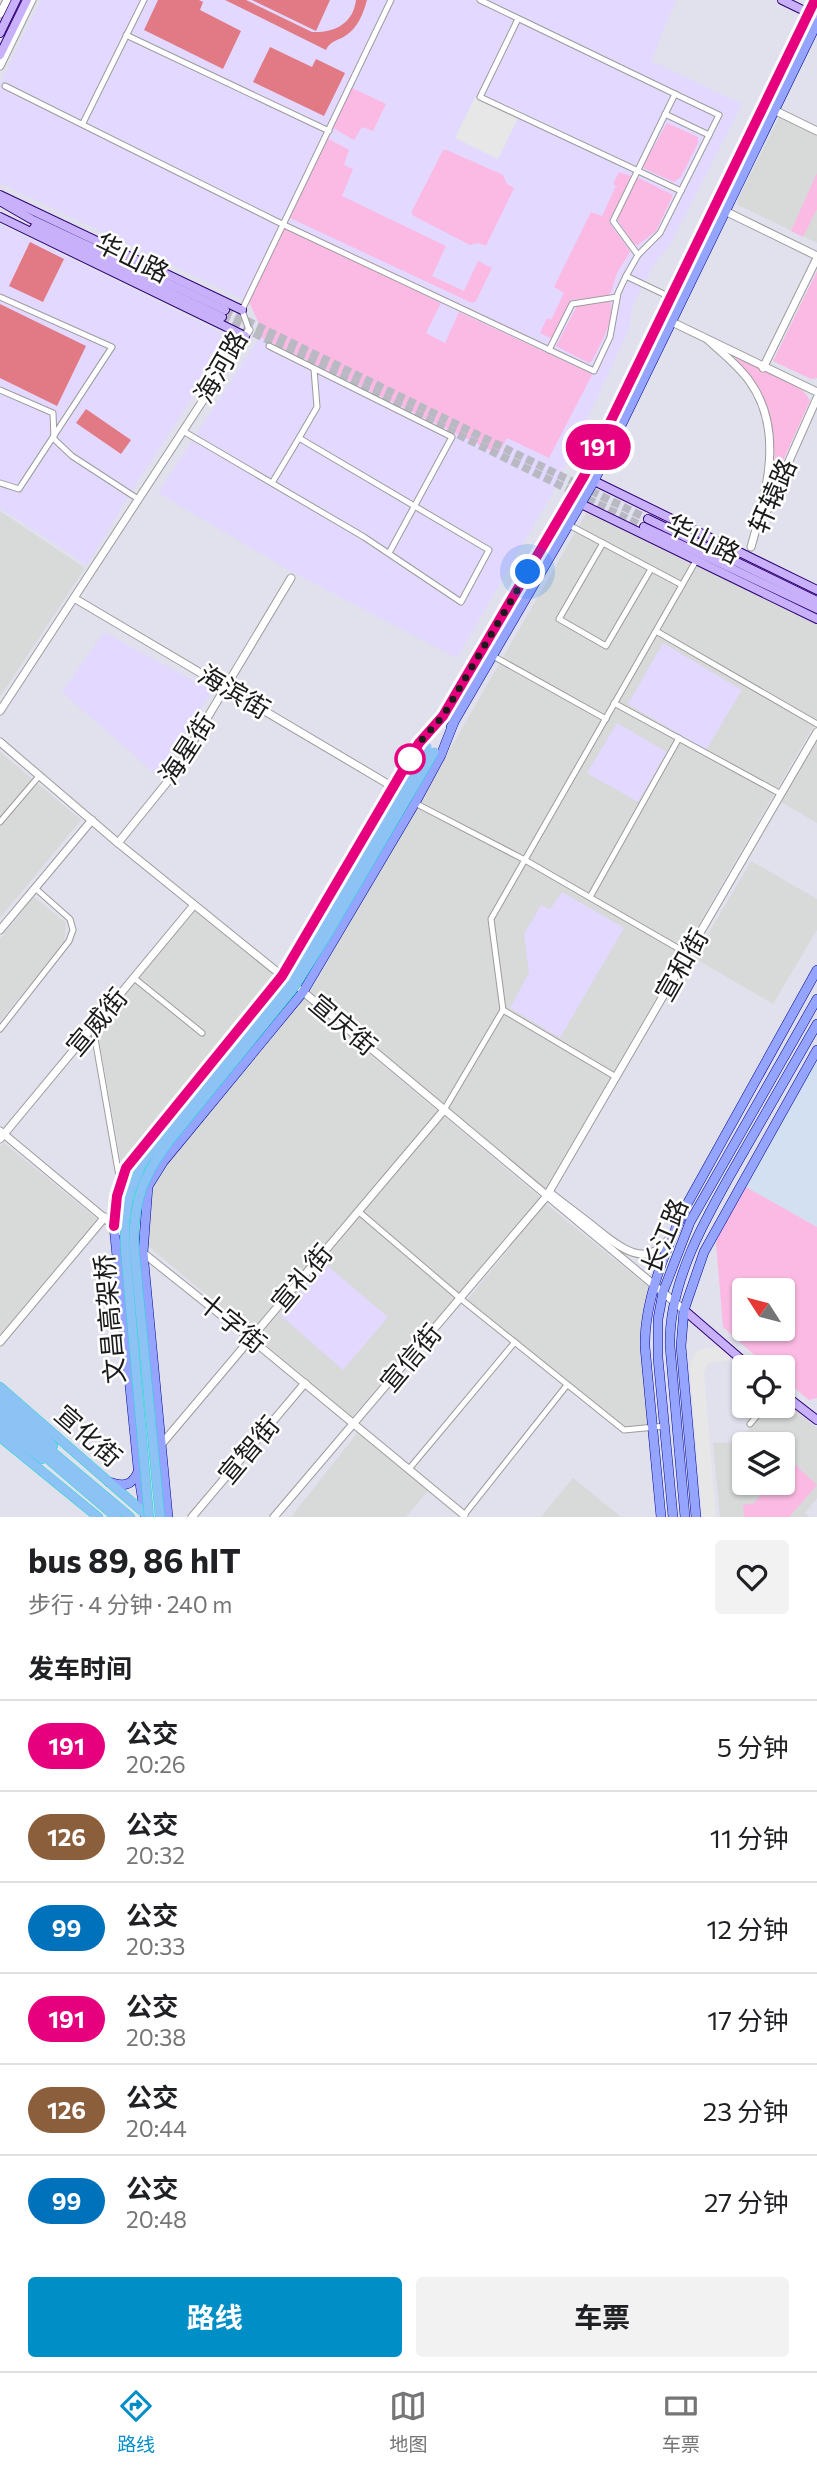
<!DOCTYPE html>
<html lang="zh">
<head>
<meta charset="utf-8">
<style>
  body { margin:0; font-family:Commissioner,"Noto Sans SC",sans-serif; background:#f2f2f2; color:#202124; height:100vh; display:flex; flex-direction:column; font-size:26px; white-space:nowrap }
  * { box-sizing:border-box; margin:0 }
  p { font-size:23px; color:#757577 }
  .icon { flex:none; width:38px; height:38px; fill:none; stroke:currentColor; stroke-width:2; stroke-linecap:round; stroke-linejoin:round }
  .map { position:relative; height:1517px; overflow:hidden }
  .sheet { display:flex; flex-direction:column; background:#fff; flex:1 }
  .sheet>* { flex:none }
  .badge { padding:0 14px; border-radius:23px; font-size:24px; line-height:46px }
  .needle { width:46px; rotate:306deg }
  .buttons { position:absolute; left:732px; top:1278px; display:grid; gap:14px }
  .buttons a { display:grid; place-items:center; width:63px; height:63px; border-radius:7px; background:#fff; box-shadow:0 2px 5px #0004; font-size:35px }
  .you { position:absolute; width:35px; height:35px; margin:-18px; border:5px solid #fff; border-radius:50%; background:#1a73e8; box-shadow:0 0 0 10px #1a73e833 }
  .map>.badge { position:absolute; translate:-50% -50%; box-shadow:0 0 0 4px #fff }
  h2 { padding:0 28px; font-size:26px; line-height:63px }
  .round { display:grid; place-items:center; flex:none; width:74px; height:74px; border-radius:7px; background:#f2f2f2 }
  .overview { display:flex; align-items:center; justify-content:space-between; height:119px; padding:0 28px }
  h1 { font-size:33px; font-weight:700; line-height:52px }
  .action { display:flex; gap:14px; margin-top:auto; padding:14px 28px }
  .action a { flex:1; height:80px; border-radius:7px; background:#008ec7; color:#fff; font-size:28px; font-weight:700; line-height:80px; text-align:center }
  .action a+a { background:#f2f2f2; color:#202124 }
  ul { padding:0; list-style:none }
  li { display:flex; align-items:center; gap:21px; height:91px; padding:0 28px; border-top:2px solid #e0e0e0 }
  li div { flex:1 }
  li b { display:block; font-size:26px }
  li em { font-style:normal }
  li .badge { min-width:77px; font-weight:700; text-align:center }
  .menu { display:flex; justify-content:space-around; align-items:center; height:98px; border-top:2px solid #e0e0e0; background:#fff; font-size:19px; color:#757577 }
  .menu a { display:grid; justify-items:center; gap:4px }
  .menu .active { color:#008ec7 }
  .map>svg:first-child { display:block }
  .residential { fill:#d8d9d9; fill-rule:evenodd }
  .education { fill:#e3d8ff }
  .military { fill:#d2e0f1 }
  .park { fill:#fbbae3; fill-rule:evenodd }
  .pitch { fill:#e17a85 }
  .parking { fill:#e7e7e7 }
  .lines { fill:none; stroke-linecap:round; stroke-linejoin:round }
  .secondary-tunnel { stroke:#b9b9c3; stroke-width:8; stroke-dasharray:8 4; stroke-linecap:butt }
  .minor-casing { stroke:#9c9c9c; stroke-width:7 }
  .tertiary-casing { stroke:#9c9c9c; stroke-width:9 }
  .secondary-casing { stroke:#2e0174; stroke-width:10 }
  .primary-casing { stroke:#000793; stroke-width:10 }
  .trunk-casing { stroke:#1ddcd0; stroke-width:10 }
  .minor { stroke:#fff; stroke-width:5 }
  .tertiary { stroke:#fff; stroke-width:7 }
  .secondary { stroke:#c9b0fb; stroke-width:8 }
  .primary { stroke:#94a4ff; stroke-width:9 }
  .trunk { stroke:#8cc2f4; stroke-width:9 }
  .trunk-bridge-casing { stroke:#1ddcd0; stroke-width:10; stroke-linecap:butt }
  .trunk-bridge { stroke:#8cc2f4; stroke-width:9 }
  .line-casing { stroke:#fff; stroke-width:16 }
  .line { stroke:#e6007e; stroke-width:10 }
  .walk { stroke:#1b1b1b; stroke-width:7; stroke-dasharray:0 12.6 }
  .stop-dot { fill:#fff; stroke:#e6007e; stroke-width:3.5 }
  .labels { text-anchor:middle; stroke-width:5; stroke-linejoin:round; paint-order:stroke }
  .street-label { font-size:26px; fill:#1b1b1b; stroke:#fff }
</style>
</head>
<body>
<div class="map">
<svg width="817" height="1517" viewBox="0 0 817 1517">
  <rect width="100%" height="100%" fill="#e0e1ed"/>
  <g class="residential">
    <polygon points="780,115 817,133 817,243 738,205 737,201"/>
    <polygon points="588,510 817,621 817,720 545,1190 310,992"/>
    <polygon points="0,511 85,568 0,697"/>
    <polygon points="817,740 817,823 781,802"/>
    <polygon points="0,752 81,820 0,918"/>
    <polygon points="751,861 817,899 817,930 773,1004 694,958"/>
    <polygon points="34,897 66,923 64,943 0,1021 0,939"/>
    <polygon points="194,911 277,977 122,1168 97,1028"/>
    <polygon points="304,999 541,1198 352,1417 147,1245 149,1194 160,1173"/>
    <polygon points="4,1143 97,1219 0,1335 0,1147"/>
    <polygon points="546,1204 651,1289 641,1334 648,1426 624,1429 466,1301"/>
    <path d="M782,1400L817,1428V1498L805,1513L809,1517H720L713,1443L739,1442L768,1405H782ZM744,1444H782V1482H744Z"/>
    <polygon points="358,1432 428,1491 406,1517 291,1517"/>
    <polygon points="573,1478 621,1517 541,1517"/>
  </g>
  <g class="education">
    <polygon points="41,0 676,0 651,61 742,104 668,248 657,259 632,307 629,329 551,496 457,658 292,572 158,493 263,332 249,302 0,183 0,84"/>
    <polygon points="0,224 231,338 134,487 87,565 0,508"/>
    <polygon points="104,632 212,691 159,777 62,692"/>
    <polygon points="663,643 742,690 706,750 628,704"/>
    <polygon points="617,723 667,752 638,802 587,773"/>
    <polygon points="562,892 624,928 560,1038 510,1008 529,973 524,934 541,905 550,909"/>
    <polygon points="324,1263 388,1317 343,1370 280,1315"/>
  </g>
  <polygon class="military" points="817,1060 817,1227 744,1186"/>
  <g class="park">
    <polygon points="352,88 386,104 373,131 362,127 354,140 333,128"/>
    <polygon points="667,123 698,137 698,143 681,177 674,182 645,169 643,166"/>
    <polygon points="327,138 349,150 344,165 353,169 342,196 446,246 432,276 464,291 478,261 492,268 476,301 472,303 290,218"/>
    <polygon points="443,150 447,150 503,175 507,184 514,188 486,246 478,243 470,245 412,215 412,211"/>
    <path d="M619,172L631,176L609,222L630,251C626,261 618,268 615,279C612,287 614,290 607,296L571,300L552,339L540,333L547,318L551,320L564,293L554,287L591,212L602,216L616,186L613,184Z"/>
    <polygon points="817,173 817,209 803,237 791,231"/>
    <polygon points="639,178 673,195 656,231 638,245 634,244 618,221 619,214 637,179"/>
    <polygon points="285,227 441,303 426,333 445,343 459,312 592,374 594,371 549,458 507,438 498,454 260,337 263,332 249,302"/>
    <polygon points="817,271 817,378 811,379 773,361"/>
    <path d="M607,301L611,303C613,324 601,343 592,361L589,363L556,346L577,306Z"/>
    <path d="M736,358C756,367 802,381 810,401L778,472L775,471C774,419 771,400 735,361Z"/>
    <path d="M744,1186L817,1227V1398L809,1400L782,1378V1367H768L723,1327L716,1243L719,1232ZM744,1290H782V1328H744Z"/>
    <polygon points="790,1460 817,1485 789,1517 744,1517 743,1505 754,1503 772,1482 782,1482 782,1469"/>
  </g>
  <g class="pitch">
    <polygon points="158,0 199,0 203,2 200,10 241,31 223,69 144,30"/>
    <path d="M225,0H246L312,32C334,33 353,24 356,0H367C363,14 358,28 345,36C337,41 330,41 326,50Z"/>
    <polygon points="252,0 330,0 316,31"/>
    <polygon points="270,47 312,67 316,59 345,73 324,116 253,82"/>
    <polygon points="30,242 64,259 43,302 9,286"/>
    <polygon points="0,304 86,346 57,406 0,378"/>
    <polygon points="86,409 131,440 121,454 76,423"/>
  </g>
  <g class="parking">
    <polygon points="475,97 518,118 498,159 455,138"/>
    <polygon points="721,1346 731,1354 729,1360 708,1363 704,1373 716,1517 702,1517 690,1369 692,1358 697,1351 706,1348"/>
  </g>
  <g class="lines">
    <g class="secondary-tunnel">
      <polyline points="225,310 648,519"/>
      <polyline points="222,317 644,527"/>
    </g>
    <defs>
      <g id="minor">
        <polyline points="480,0 675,94 613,221 638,255"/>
        <polyline points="518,19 480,97 681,191"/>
        <polyline points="126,35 329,131"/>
        <polyline points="5,86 282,224 594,371 610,337 618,293 626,276 638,255 660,233 719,115 675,94"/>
        <polyline points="665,114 709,135"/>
        <polyline points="83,123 144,0"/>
        <polyline points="626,276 670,297"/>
        <polyline points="0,297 112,347 19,489 0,483"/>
        <polyline points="249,330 242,310 391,0"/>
        <polyline points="269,346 452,437 389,553"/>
        <polyline points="549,350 572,304 617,297"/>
        <polyline points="0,390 53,413 54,439 72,456 138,499"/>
        <polyline points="183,431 364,537 461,602 489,550 299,438 272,483"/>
        <polyline points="299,438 317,407 314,369"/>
        <polyline points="569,525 682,585"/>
        <polyline points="603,543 559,619 606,646 651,569"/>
        <polyline points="656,631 817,724"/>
        <polyline points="493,656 606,719"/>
        <polyline points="614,703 781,794"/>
        <polyline points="415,803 525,860 688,954"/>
        <polyline points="0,822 40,775"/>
        <polyline points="590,897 679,738"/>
        <polyline points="134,978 202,1033"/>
        <polyline points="503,1010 616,1077"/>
        <polyline points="93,1027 120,1182"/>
        <polyline points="0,1029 69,941 73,930 70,919 35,888"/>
        <polyline points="444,1110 503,1010 491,919 697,559"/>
        <polyline points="358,1211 461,1299 624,1430 666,1426"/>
        <polyline points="750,1424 766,1405"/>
        <polyline points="409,1469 515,1342"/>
        <polyline points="464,1515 567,1385"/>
      </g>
      <g id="tertiary">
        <polyline points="0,14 7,0"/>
        <polyline points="0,66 32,0"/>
        <polyline points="774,110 817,131"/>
        <polyline points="725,211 817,256"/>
        <polyline points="672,322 817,392"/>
        <path d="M708,340C722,353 739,366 750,382C785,431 766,494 751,547"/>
        <polyline points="763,368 817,258"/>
        <polyline points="761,524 817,398"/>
        <polyline points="74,598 393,787"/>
        <polyline points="0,711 249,330"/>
        <polyline points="0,742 118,843 286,979"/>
        <polyline points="118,843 173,775 291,578"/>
        <polyline points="0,930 92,820"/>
        <polyline points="301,990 684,1310"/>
        <polyline points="0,1131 126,1236"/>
        <polyline points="0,1139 194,905"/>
        <path d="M549,1192C564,1204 579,1215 593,1226C616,1244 644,1271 668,1240"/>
        <polyline points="142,1252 251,1339 464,1515"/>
        <polyline points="0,1342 105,1217"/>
        <polyline points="160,1446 444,1110"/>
        <polyline points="192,1517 305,1383"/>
        <polyline points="274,1517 546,1197 817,732"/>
      </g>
      <g id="secondary">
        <polyline points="782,0 817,17"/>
        <polyline points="0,33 16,0"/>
        <polyline points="0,55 27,0"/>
        <polyline points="0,195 242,310"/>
        <polyline points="0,201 31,219 225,310"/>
        <polyline points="0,217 245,336"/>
        <polyline points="34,228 222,317"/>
        <polyline points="590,479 817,590"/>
        <polyline points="577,502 817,619"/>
        <polyline points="648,519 817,601"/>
        <polyline points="644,527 817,609"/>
        <polyline points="684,1310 750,1367"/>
        <polyline points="782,1393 817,1420"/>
      </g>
      <g id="primary">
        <polyline points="441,718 584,476 815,0"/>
        <polyline points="451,727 594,481 817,23"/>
        <path d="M109,1482C123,1487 132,1486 138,1472"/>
        <polyline points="145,1515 139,1477 114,1226 117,1196 126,1168 282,976 420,743 443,716"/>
        <polyline points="168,1517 143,1253 148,1186 163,1162 303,992 415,803 441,755 454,722"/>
        <path d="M661,1517L645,1347C644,1300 666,1249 686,1206L817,970"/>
        <polyline points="673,1517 658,1358 658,1319 663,1292 690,1222 817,999"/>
        <path d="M685,1517L670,1346C668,1276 714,1204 748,1144C771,1104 794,1064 817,1024"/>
        <polyline points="696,1517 681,1346 684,1310 704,1252 817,1050"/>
      </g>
      <g id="trunk">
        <polyline points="0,1387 149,1517"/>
        <polyline points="0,1398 38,1430 53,1446"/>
        <polyline points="0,1408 130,1517"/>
        <polyline points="0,1418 116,1517"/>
        <polyline points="0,1427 42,1459"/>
        <polyline points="0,1437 98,1517"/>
      </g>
    </defs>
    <use href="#minor" class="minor-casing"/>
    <use href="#tertiary" class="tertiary-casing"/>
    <use href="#secondary" class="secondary-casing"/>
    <use href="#primary" class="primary-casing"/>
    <use href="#trunk" class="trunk-casing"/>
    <use href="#minor" class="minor"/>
    <use href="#tertiary" class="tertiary"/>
    <use href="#secondary" class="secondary"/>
    <use href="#primary" class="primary"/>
    <use href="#trunk" class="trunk"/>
    <defs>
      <g id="trunk-bridge">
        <polyline points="149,1517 125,1246 125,1220 129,1195 142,1164 161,1138 284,987 319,933 427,747"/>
        <path d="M160,1517L134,1246C133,1201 143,1176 170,1140L292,990L327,935L434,752"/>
      </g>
    </defs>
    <use href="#trunk-bridge" class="trunk-bridge-casing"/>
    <use href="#trunk-bridge" class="trunk-bridge"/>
  </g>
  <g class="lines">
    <defs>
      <polyline id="line" points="114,1226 117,1196 126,1168 282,976 419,743 443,716 584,476 815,0"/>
    </defs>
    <use href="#line" class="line-casing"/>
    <use href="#line" class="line"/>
    <polyline class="walk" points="410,759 406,765 419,743 443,716 528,572"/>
  </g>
  <circle class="stop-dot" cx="410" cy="759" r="14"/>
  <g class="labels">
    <g class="street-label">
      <text transform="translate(132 258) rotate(26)" y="9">华山路</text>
      <text transform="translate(221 367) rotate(-60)" y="9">海河路</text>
      <text transform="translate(773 496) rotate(-66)" y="9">轩辕路</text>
      <text transform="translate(703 539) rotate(26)" y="9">华山路</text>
      <text transform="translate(234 692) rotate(31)" y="9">海滨街</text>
      <text transform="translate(187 749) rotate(-57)" y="9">海星街</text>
      <text transform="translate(682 965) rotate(-60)" y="9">宣和街</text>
      <text transform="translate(97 1022) rotate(-50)" y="9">宣威街</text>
      <text transform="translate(343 1025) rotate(40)" y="9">宣庆街</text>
      <text transform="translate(665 1236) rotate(-67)" y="9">长江路</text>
      <text transform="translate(302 1278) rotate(-50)" y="9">宣礼街</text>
      <text transform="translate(110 1319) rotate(-95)" y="9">文昌高架桥</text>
      <text transform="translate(232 1323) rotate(39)" y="9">十字街</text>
      <text transform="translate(411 1358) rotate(-50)" y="9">宣信街</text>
      <text transform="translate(88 1436) rotate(41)" y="9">宣化街</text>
      <text transform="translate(249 1450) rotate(-50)" y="9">宣智街</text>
    </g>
  </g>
</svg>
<div class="buttons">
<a><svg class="needle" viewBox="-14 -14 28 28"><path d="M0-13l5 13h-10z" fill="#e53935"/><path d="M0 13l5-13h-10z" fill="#757577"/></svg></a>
<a><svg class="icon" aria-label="locate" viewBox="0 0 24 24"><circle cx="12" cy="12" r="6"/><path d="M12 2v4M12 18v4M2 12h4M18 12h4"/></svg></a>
<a><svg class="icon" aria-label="layers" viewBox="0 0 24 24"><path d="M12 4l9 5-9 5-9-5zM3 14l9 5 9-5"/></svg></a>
</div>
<div class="you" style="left:528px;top:572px"></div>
<b class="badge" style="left:598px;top:447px;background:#e6007e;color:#fff">191</b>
</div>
<section class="sheet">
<div class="overview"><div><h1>bus 89, 86 hIT</h1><p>步行 · 4 分钟 · 240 m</p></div><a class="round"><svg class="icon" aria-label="heart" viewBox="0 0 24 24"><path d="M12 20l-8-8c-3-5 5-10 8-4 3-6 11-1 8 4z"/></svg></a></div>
<h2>发车时间</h2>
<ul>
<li><span class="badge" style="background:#e6007e;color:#fff">191</span><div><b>公交</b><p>20:26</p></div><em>5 分钟</em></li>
<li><span class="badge" style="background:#8b5e3c;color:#fff">126</span><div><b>公交</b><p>20:32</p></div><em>11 分钟</em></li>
<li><span class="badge" style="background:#0072bc;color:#fff">99</span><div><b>公交</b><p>20:33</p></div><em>12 分钟</em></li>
<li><span class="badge" style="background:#e6007e;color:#fff">191</span><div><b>公交</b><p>20:38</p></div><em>17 分钟</em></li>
<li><span class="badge" style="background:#8b5e3c;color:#fff">126</span><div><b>公交</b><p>20:44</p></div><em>23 分钟</em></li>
<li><span class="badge" style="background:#0072bc;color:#fff">99</span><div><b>公交</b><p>20:48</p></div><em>27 分钟</em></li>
</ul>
<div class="action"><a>路线</a><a>车票</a></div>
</section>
<nav class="menu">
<a class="active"><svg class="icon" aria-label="directions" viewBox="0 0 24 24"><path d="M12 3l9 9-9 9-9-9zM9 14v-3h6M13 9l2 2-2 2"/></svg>路线</a>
<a><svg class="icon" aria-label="map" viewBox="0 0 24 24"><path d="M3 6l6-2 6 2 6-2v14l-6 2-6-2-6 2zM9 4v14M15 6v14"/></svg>地图</a>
<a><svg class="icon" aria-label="tickets" viewBox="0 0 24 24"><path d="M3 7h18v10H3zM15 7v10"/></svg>车票</a>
</nav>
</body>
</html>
